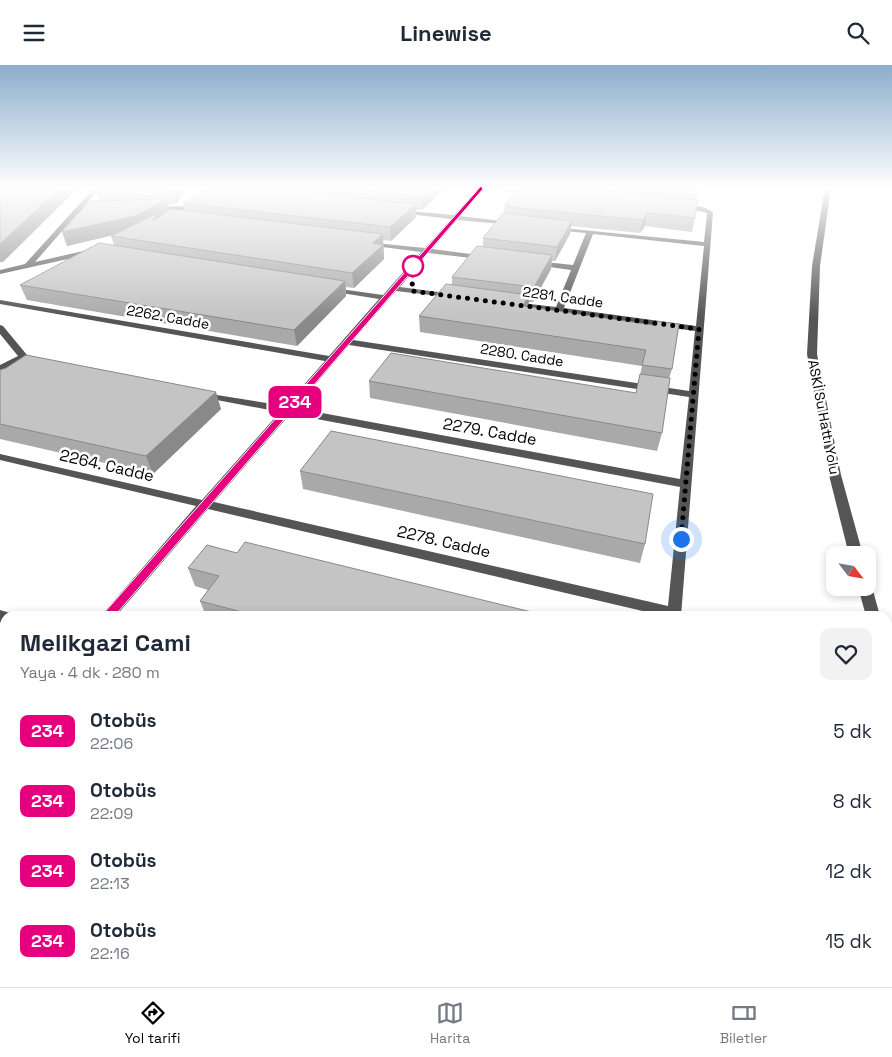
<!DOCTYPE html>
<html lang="tr">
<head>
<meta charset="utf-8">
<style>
  body { margin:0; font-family:"Space Grotesk",sans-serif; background:#f2f2f3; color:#1f2937; height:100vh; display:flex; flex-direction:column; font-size:19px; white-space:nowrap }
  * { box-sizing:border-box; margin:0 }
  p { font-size:16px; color:#747a83 }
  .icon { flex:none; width:28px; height:28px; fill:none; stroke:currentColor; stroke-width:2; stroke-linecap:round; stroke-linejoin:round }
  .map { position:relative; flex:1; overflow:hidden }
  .details { position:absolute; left:0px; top:546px; width:892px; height:376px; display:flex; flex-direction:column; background:#fff; border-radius:15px 15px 0 0; box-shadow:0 2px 8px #0003 }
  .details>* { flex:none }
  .badge { padding:0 10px; border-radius:8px; font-size:18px; line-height:32px }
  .needle { width:32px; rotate:121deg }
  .buttons { position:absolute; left:826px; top:481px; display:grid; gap:10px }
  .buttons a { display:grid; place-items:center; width:50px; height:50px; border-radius:10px; background:#fff; box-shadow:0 2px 8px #0003; font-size:25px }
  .you { position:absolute; width:25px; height:25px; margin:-12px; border:4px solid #fff; border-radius:50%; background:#1a73e8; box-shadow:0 0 0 8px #1a73e833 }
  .map>.badge { position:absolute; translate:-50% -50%; box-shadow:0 0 0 2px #fff }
  .round { display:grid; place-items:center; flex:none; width:52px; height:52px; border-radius:10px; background:#f2f2f3 }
  .overview { display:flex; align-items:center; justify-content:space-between; height:85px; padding:0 20px }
  h1 { font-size:24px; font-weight:800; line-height:38px }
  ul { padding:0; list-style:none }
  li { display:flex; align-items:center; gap:15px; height:70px; padding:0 20px }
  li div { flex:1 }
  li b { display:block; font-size:19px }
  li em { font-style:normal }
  li .badge { min-width:55px; font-weight:700; text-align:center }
  header { display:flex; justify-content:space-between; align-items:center; height:65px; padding:0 20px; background:#fff; font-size:22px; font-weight:800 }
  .tabs { display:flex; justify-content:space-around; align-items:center; height:70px; border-top:1px solid #e0e1e3; background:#fff; font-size:14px; color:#747a83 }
  .tabs a { display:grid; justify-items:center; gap:2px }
  .tabs .active { color:#000 }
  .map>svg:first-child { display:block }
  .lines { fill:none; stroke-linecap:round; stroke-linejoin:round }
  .minor { fill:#555; fill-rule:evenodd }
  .wall { fill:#a9a9a9 }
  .shaded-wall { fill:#898989 }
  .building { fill:#c4c4c4; stroke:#898989 }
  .line { fill:#e6007e; stroke:#fff }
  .walk { stroke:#000; stroke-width:5; stroke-dasharray:0 9 }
  .stop-dot { fill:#fff; stroke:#e6007e; stroke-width:2.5 }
  .labels { text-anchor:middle; stroke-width:5; stroke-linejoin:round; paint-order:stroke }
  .far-street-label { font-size:14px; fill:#000; stroke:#fff }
  .street-label { font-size:16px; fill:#000; stroke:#fff }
</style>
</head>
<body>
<header><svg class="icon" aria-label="menu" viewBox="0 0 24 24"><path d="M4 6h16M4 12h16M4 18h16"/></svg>Linewise<svg class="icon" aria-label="search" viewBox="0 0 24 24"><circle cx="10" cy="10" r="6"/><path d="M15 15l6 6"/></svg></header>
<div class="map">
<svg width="892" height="922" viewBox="0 0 892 922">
  <rect width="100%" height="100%" fill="#fff"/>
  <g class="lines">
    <g class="minor">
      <polygon points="94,123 100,123 82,144 97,143 100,145 99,146 78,148 35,197 92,184 96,186 95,188 0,209 0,205 25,199"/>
      <polygon points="201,123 207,123 200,137 196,137"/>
      <path d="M478,123H500L534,127L531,129L483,124L460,151L511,157L514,159L513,160L457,155L432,184L486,191H489V195L428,188L400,222L454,229H457V233L396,226L353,275L689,326L695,266L513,241L509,239L513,237L556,242L571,205L536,200L532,198L536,196L573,200L586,168L554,165L552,164V162L704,177L707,148L677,141L680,139L703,142L713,147L681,551H664L208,444L116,551H101L196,441L0,395V389L202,435L280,347L201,332L196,329L198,327L285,341L325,296L0,239V235L329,291L379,234L329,226L325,224L326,222L383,230L421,187L367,180L365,179V177L425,183L451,154L400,148L397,146L398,145L454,150ZM593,169L704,181L696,261L564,243ZM349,280L689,332L680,414L295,343ZM290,349L680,422L668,541L214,437Z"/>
      <polygon points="825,123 831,123 820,201 817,289 841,410 863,490 849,490 829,410 807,289 812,201"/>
      <polygon points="152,142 187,141 190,143 187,145 150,145 149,144"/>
      <polygon points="0,260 3,261 27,290 40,296 40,300 34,300 24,296 0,307 0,300 18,291 0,269"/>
      <polygon points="868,518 872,522 880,551 866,551 858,522 868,522"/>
      <polygon points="0,545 10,548 12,551 5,551 5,558 0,557"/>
      <polygon points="888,588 892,589 892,610 888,609"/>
      <polygon points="5,662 5,682 0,684 0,664"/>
      <polygon points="0,838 5,840 5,860 0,858"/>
      <polygon points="152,918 183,918 185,922 154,922"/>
      <rect x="631" y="918" width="22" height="4"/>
    </g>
  </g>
  <g class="wall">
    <polygon points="103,123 187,123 176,139 168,140 170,146 185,146 183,138 211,123 445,123 422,145 416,145 416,152 391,176 383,175 384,194 354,223 346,222 346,231 297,281 27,235 20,220 114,180 111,171 113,170 67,181 100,136 97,129"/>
    <polygon points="518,123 699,123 696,134 695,153 692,167 645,161 640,168 571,161 570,169 555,196 552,196 551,204 533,237 529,237 528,242 653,260 672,304 669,313 662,368 657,386 370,333 369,316 636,328 642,301 420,267 419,251 452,220 452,212 483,181 483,173 504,148 505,140"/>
    <polygon points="0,305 221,344 153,409 0,374"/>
    <polygon points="300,406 645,479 640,498 303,424"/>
    <polygon points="237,488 548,551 206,551 200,536 208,525 195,521 188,503"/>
    <polygon points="313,918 382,918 381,922 316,922"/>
    <polygon points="484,918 578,918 577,922 496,922"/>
  </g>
  <g class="shaded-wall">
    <polygon points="60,123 78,123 3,197 0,197 0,179"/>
    <polygon points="175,123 187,123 176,139 172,127"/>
    <polygon points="432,123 445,123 422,145 422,132"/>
    <polygon points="167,134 170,147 139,164 67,181 62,167"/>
    <polygon points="416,139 416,152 391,176 390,162"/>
    <polygon points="647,148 645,161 640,168 643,155"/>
    <polygon points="572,156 570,169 555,196 557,182"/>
    <polygon points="383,169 384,194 354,223 352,208 373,178"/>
    <polygon points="552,190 551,204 533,237 534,222"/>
    <polygon points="345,216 346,231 297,281 294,265"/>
    <polygon points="529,230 528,246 523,241"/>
    <polygon points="216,327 221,344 153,409 146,391"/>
    <polygon points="376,918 382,918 381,922 374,922"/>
  </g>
  <g class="building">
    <polygon points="0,123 60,123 0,179"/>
    <polygon points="103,123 175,123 172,127 97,129"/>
    <polygon points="211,123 272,123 416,139 390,162 183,138"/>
    <polygon points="339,123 432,123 422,132"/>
    <polygon points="518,123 577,123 698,135 695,153 647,148 643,155 508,142 510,140 505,140"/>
    <polygon points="660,123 699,123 698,126"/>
    <polygon points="167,134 135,151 62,167 90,136"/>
    <polygon points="172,144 383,169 373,178 383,180 352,208 111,171 158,148 152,156"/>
    <polygon points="503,148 572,156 557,182 483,173"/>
    <polygon points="99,178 345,216 294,265 20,220"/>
    <polygon points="477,181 552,190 534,222 452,212"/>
    <polygon points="446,219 529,230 523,241 653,260 654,256 679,259 672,304 642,300 646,285 419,251"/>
    <polygon points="391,288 636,328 640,309 670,313 662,368 369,316"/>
    <polygon points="26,290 216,327 146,391 0,359 0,305 6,303"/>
    <polygon points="331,366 653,429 645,479 300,406"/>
    <polygon points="245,477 548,551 257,551 200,536 219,511 188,503 207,480 237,488"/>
    <polygon points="0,884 5,886 5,918 76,918 87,922 0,922"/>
    <polygon points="329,918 376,918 374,922 340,922"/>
    <polygon points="517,918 578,918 577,922 529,922"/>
  </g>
  <linearGradient id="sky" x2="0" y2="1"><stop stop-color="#8cadcc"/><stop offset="0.49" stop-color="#fff"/><stop offset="1" stop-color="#fff" stop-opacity="0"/></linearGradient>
  <rect width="892" height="252" fill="url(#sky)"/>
  <polygon class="line" points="481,121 483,124 112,554 104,554 103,551 104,548"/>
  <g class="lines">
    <polyline class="walk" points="413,201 412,226 699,264 681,474"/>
  </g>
  <circle class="stop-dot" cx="413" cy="201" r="10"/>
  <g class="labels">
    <g class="far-street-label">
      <text transform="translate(563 232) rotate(8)" y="5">2281. Cadde</text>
      <text transform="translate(168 252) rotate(10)" y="5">2262. Cadde</text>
      <text transform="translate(522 290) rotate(9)" y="5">2280. Cadde</text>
      <text transform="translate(824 352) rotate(79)" y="5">ASKİ Su Hattı Yolu</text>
    </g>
    <g class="street-label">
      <text transform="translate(490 366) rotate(10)" y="6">2279. Cadde</text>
      <text transform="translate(107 400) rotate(13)" y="6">2264. Cadde</text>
      <text transform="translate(444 476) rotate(13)" y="6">2278. Cadde</text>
    </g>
  </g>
</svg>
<div class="buttons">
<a><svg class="needle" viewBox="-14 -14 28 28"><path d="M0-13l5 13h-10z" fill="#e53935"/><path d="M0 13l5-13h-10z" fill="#747a83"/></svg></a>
</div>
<div class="you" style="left:681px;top:474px"></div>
<b class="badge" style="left:295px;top:337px;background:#e6007e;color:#fff">234</b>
<section class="details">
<div class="overview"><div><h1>Melikgazi Cami</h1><p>Yaya · 4 dk · 280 m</p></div><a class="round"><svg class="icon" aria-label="heart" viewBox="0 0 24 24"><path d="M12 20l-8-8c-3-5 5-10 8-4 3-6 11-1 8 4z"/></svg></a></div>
<ul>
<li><span class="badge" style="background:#e6007e;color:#fff">234</span><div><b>Otobüs</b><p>22:06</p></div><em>5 dk</em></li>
<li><span class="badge" style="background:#e6007e;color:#fff">234</span><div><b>Otobüs</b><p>22:09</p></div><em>8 dk</em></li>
<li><span class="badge" style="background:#e6007e;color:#fff">234</span><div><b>Otobüs</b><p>22:13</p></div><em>12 dk</em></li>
<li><span class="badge" style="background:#e6007e;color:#fff">234</span><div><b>Otobüs</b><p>22:16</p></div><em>15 dk</em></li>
</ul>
</section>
</div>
<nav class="tabs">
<a class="active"><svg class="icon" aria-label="directions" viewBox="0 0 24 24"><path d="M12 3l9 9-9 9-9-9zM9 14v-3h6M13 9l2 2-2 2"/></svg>Yol tarifi</a>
<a><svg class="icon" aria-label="map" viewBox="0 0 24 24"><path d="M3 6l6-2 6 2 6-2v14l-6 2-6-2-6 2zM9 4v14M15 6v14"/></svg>Harita</a>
<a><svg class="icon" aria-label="tickets" viewBox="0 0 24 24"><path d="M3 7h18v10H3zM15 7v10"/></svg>Biletler</a>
</nav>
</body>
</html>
